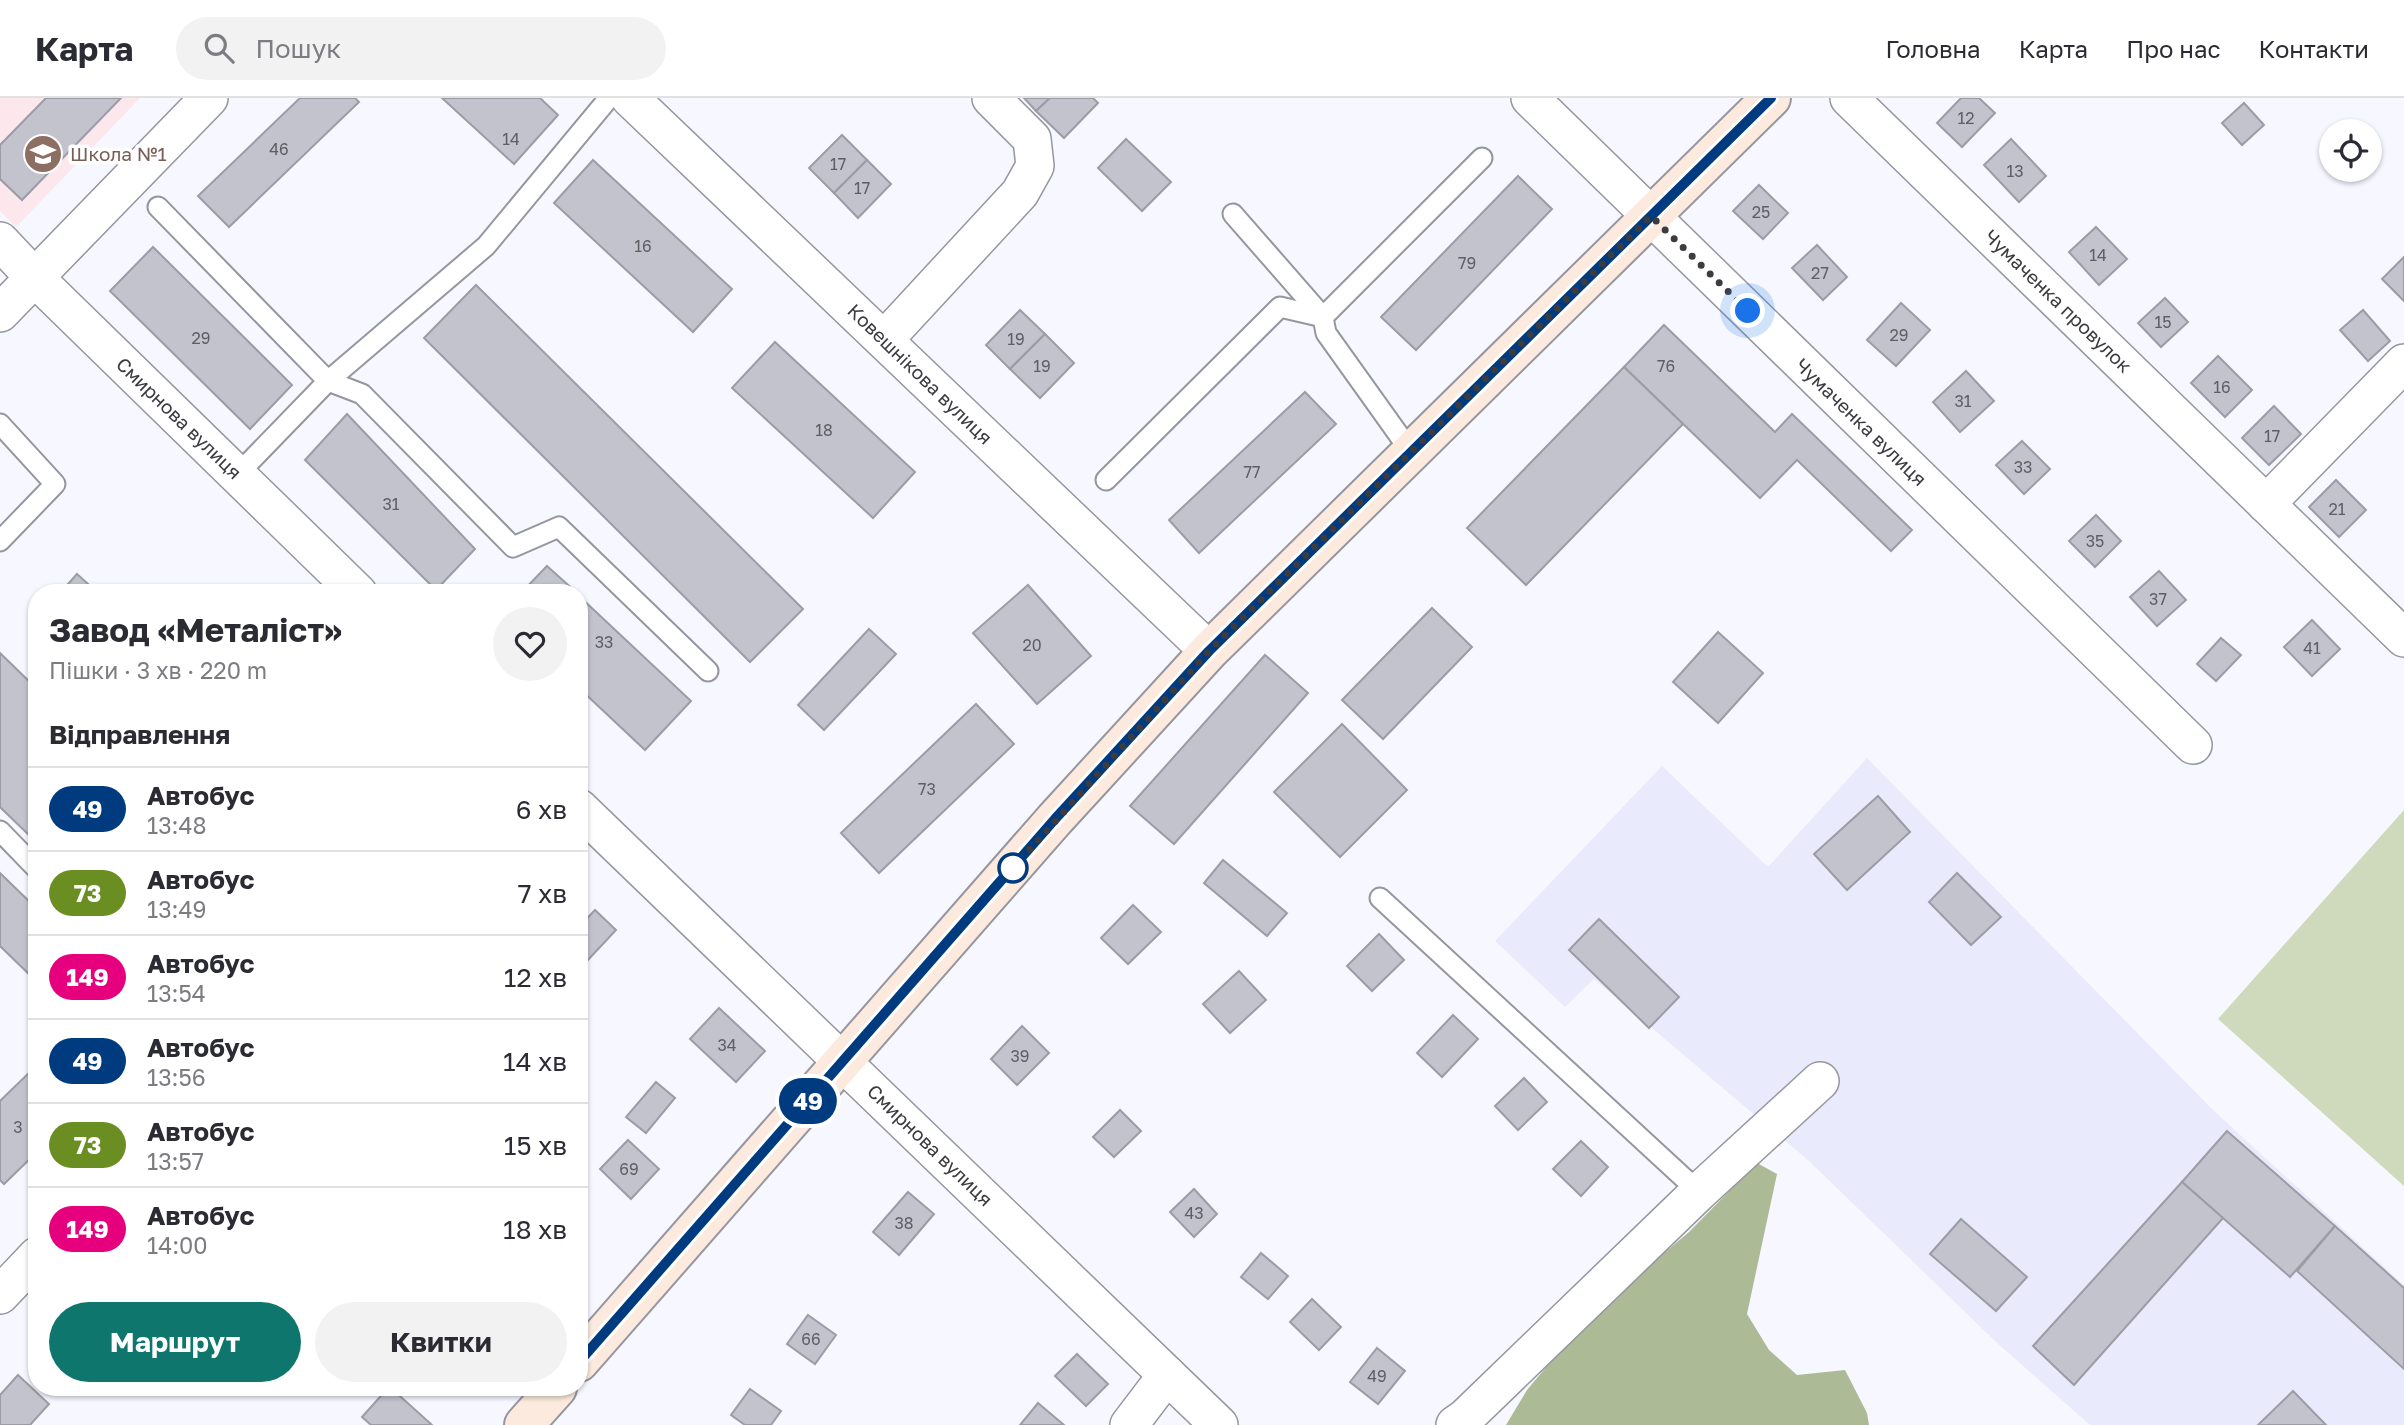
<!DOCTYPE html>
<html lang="uk">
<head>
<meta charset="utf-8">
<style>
  body { margin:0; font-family:"Golos Text",sans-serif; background:#f2f2f3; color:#2b2b33; height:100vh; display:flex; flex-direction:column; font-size:26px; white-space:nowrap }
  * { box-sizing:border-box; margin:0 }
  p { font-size:23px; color:#7c7c81 }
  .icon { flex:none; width:38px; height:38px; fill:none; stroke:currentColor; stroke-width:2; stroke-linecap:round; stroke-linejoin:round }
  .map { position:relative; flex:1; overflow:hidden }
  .drawer { position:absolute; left:28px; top:486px; width:560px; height:812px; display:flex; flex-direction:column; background:#fff; border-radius:28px; box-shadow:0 2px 5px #0004 }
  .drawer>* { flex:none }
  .badge { padding:0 14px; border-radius:23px; font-size:24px; line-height:46px }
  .fabs { position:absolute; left:2319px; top:21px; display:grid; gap:14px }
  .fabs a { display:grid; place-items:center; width:63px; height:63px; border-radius:50%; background:#fff; box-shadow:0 2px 5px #0004; font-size:35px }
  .you { position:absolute; width:35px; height:35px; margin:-18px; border:5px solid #fff; border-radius:50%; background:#1a73e8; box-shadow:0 0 0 10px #1a73e833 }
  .map>.badge { position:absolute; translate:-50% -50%; box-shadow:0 0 0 4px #fff }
  h2 { padding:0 21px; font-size:26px; line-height:63px }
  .round { display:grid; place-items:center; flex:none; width:74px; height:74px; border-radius:37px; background:#f2f2f3 }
  .overview { display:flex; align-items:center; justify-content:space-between; height:119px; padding:0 21px }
  h1 { font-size:33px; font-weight:700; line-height:52px }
  .action { display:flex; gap:14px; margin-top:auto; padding:14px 21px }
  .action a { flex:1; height:80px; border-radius:42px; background:#0f766e; color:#fff; font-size:28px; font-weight:700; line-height:80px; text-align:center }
  .action a+a { background:#f2f2f3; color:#2b2b33 }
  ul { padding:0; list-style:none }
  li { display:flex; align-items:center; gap:21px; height:84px; padding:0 21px; border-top:2px solid #e1e1e2 }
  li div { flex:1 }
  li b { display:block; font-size:26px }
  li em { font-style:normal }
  li .badge { min-width:77px; font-weight:700; text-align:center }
  header { display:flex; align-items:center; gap:42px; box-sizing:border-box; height:98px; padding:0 35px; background:#fff; border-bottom:2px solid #e1e1e2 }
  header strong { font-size:33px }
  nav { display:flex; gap:38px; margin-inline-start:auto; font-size:24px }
  .search { width:490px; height:63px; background:#f2f2f3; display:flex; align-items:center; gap:18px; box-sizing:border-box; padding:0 24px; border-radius:38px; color:#7c7c81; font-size:26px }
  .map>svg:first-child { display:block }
  .built { fill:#e9ebfd }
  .education { fill:#fce7ed }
  .green { fill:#cedabb }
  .forest { fill:#acba96 }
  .building { fill:#c2c3cd; stroke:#9b9ca6; stroke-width:2 }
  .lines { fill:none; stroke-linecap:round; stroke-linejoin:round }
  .lane-casing { stroke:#9596a0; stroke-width:23 }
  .street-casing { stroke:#9596a0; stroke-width:40 }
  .secondary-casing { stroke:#9596a0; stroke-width:42 }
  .lane { stroke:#fff; stroke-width:19 }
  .street { stroke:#fff; stroke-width:37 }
  .secondary { stroke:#fbeadd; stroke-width:38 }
  .line-casing { stroke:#fff; stroke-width:16 }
  .line { stroke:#003b80; stroke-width:10 }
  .walk { stroke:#3c3c40; stroke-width:7; stroke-dasharray:0 12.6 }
  .stop-dot { fill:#fff; stroke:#003b80; stroke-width:3.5 }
  .labels { text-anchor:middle; stroke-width:7; stroke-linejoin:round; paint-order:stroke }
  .number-label { font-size:16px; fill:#5e5e63 }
  .education-label { font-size:19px; fill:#785e54; stroke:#fff; text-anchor:start }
  .street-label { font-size:19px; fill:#3c3c40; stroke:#fff }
</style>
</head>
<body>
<header>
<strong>Карта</strong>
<div class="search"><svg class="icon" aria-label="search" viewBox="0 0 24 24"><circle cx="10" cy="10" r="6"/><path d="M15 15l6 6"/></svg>Пошук</div>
<nav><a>Головна</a><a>Карта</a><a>Про нас</a><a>Контакти</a></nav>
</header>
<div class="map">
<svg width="2404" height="1327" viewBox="0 0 2404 1327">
  <rect width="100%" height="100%" fill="#f6f7ff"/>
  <polygon class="built" points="1867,660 2212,1011 2404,1187 2404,1327 2090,1327 1997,1245 1809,1063 1594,881 1565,909 1495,843 1662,668 1768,769"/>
  <polygon class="education" points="0,0 140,0 16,129 0,113"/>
  <polygon class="green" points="2404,712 2404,1088 2218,921"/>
  <polygon class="forest" points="1757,1065 1777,1076 1747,1216 1769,1252 1797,1277 1845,1272 1867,1315 1869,1327 1506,1327 1527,1292 1587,1220 1689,1134"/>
  <g class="building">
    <polygon points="46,0 121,0 22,102 0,81 0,47"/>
    <polygon points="300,0 355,0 359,4 229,129 198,98"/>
    <polygon points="442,0 540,0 558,17 514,66"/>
    <polygon points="1024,0 1050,0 1036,13"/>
    <polygon points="1050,0 1093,0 1098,5 1064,40 1036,13"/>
    <polygon points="1961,0 1979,0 1995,15 1962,49 1937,25"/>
    <polygon points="2244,5 2264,27 2242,47 2222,25"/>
    <polygon points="842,37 867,62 834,95 809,70"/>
    <polygon points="1126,41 1171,84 1142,113 1098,70"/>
    <polygon points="2011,41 2046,78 2019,104 1984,67"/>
    <polygon points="593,62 732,191 693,234 554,105"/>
    <polygon points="867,62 891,86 858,120 834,95"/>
    <polygon points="1518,78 1552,111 1416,252 1381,219"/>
    <polygon points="1759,87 1788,115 1763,141 1733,113"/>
    <polygon points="2096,129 2127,161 2099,187 2069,154"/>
    <polygon points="1817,147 1847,179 1823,202 1792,170"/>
    <polygon points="153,149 292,287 250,331 110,193"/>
    <polygon points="2404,159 2404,203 2382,181"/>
    <polygon points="476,187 803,511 750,564 424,240"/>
    <polygon points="2165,200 2188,224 2161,249 2138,225"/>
    <polygon points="1901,205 1930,232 1896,268 1867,242"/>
    <polygon points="1020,212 1045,236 1010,271 986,247"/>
    <polygon points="2363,212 2390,243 2368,263 2340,232"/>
    <polygon points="1664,227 1775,334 1792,316 1912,432 1891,453 1797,362 1760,400 1624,269"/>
    <polygon points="1045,236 1074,265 1040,300 1010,271"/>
    <polygon points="775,244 915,374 873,420 732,290"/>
    <polygon points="2218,258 2252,292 2225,319 2191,285"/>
    <polygon points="1624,269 1683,326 1526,487 1467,430"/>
    <polygon points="1966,273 1994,303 1960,334 1933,304"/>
    <polygon points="1305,294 1336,326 1199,455 1169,422"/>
    <polygon points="2274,308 2301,336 2269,367 2242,340"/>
    <polygon points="347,316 475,451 436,492 305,362"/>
    <polygon points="2022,343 2050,371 2024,396 1996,367"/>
    <polygon points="2336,382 2366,412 2339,439 2309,409"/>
    <polygon points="2096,417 2121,443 2095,469 2069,443"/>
    <polygon points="547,468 577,495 521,495"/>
    <polygon points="2159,473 2186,502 2157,528 2130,499"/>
    <polygon points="77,476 98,495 60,495"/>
    <polygon points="1028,487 1091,558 1037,606 973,535"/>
    <polygon points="579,498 691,603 645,652 579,590"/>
    <polygon points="1432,510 1472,549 1383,641 1342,602"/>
    <polygon points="2312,522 2340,551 2312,578 2284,549"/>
    <polygon points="869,531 896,556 824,632 798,607"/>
    <polygon points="1718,534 1763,575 1718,625 1673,584"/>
    <polygon points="2221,540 2241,557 2216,583 2197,566"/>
    <polygon points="0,555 37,591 37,745 0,709"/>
    <polygon points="1265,557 1308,595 1174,746 1130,708"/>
    <polygon points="976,606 1014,646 879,775 841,735"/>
    <polygon points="1342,626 1407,692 1340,759 1274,694"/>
    <polygon points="1878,698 1910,734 1847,792 1814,756"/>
    <polygon points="1223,762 1287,815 1267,838 1204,785"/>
    <polygon points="0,775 37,811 37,878 34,881 0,848"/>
    <polygon points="1957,775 2001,819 1971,847 1929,804"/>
    <polygon points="1133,807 1161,834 1128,866 1101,840"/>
    <polygon points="595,812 616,832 586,864 579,858 579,829"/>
    <polygon points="1599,821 1679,899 1649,930 1569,852"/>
    <polygon points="1379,836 1404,862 1372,893 1347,868"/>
    <polygon points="1239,873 1266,902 1230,935 1203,906"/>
    <polygon points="719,910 765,953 736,984 690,941"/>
    <polygon points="1453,917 1478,941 1442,979 1417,955"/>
    <polygon points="1022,928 1049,955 1017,987 991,961"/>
    <polygon points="37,967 37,1054 4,1086 0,1082 0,1003"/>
    <polygon points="1524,980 1547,1004 1518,1032 1495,1008"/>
    <polygon points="656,984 675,1000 646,1035 626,1019"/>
    <polygon points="1120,1012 1141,1033 1114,1059 1093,1039"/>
    <polygon points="2227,1033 2335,1128 2290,1179 2182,1084"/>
    <polygon points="628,1042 659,1071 631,1101 600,1071"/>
    <polygon points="1581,1043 1608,1069 1581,1098 1553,1071"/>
    <polygon points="2182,1084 2223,1120 2074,1287 2033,1248"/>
    <polygon points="1194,1091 1217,1116 1194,1139 1170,1114"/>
    <polygon points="908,1094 934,1116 899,1157 873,1134"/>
    <polygon points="1961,1121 2027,1179 1996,1213 1930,1156"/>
    <polygon points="2335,1128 2404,1190 2404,1271 2297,1173"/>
    <polygon points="1261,1155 1288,1178 1268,1201 1241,1179"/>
    <polygon points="1312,1201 1341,1229 1319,1252 1290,1224"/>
    <polygon points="808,1217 836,1237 815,1266 787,1246"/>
    <polygon points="1377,1250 1405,1273 1378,1306 1350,1284"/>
    <polygon points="1077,1256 1108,1286 1086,1308 1055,1278"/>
    <polygon points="18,1277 49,1306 30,1327 0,1327 0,1297"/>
    <polygon points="388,1290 391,1290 432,1327 371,1327 362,1319"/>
    <polygon points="750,1291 781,1313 771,1327 745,1327 731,1317"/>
    <polygon points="2293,1293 2326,1327 2258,1327"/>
    <polygon points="1038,1305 1064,1327 1020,1327"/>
  </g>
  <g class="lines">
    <defs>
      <g id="lane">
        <polyline points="609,0 486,148 328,283 362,296 513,449 559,429 708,573"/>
        <polyline points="158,109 328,283 237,377"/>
        <polyline points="1233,116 1323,219"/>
        <polyline points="0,326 55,386 0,443"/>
        <polyline points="1411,354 1326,235 1323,219 1482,60"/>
        <polyline points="1106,382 1280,209 1323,219"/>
        <polyline points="0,733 37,771"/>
        <polyline points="1380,800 1699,1094"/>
      </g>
      <g id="street">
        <polyline points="630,0 1209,553"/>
        <polyline points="1530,0 2193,647"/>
        <polyline points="1849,0 2404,540"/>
        <polyline points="0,143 34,179 358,495"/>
        <polyline points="0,215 209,0"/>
        <polyline points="884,242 1020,95 1035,68 1032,41 991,0"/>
        <polyline points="2266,406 2404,265"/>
        <polyline points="579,710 1219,1327"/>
        <polyline points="0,1197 37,1158"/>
        <polyline points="1129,1327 1167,1277"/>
        <polyline points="1455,1327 1465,1320 1699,1094 1820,983"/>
      </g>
      <g id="secondary">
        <polyline points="579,1264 1055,721 1209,553 1771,0"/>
        <polyline points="524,1327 557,1290"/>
      </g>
    </defs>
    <use href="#lane" class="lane-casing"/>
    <use href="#street" class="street-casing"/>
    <use href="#secondary" class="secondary-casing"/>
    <use href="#lane" class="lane"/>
    <use href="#street" class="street"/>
    <use href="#secondary" class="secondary"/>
  </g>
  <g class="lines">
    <defs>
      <polyline id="line" points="579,1264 1055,721 1209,553 1771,0"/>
    </defs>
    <use href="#line" class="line-casing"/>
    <use href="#line" class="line"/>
    <polyline class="walk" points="1013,770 1209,553 1651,118 1748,213"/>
  </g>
  <defs>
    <symbol id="school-disc" viewBox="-11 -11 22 22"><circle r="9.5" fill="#8d6e63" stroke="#fff"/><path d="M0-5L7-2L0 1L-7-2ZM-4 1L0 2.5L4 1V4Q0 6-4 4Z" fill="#fff"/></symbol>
  </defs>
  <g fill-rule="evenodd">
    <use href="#school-disc" x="21" y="34" width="44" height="44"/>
  </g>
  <circle class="stop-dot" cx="1013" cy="770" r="14"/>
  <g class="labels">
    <g class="number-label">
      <text x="1966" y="26">12</text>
      <text x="511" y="47">14</text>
      <text x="279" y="57">46</text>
      <text x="838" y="72">17</text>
      <text x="2015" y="79">13</text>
      <text x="862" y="96">17</text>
      <text x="1761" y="120">25</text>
      <text x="643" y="154">16</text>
      <text x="2098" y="163">14</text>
      <text x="1467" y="171">79</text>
      <text x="1820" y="181">27</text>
      <text x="2163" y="230">15</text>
      <text x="1899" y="243">29</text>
      <text x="201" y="246">29</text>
      <text x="1016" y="247">19</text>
      <text x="1042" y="274">19</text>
      <text x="1666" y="274">76</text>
      <text x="2222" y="295">16</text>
      <text x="1963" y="309">31</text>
      <text x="824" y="338">18</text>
      <text x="2272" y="344">17</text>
      <text x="2023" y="375">33</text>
      <text x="1252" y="380">77</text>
      <text x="391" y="412">31</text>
      <text x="2337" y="417">21</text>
      <text x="2095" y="449">35</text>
      <text x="2158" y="507">37</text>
      <text x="604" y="550">33</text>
      <text x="1032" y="553">20</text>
      <text x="2312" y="556">41</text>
      <text x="927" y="697">73</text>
      <text x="727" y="953">34</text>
      <text x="1020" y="964">39</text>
      <text x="18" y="1035">3</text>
      <text x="629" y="1077">69</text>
      <text x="1194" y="1121">43</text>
      <text x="904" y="1131">38</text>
      <text x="811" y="1247">66</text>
      <text x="1377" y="1284">49</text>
    </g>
    <g class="education-label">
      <text x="70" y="63">Школа №1</text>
    </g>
    <g class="street-label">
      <text transform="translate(2058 203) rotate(44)" y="7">Чумаченка провулок</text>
      <text transform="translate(920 276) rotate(44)" y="7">Ковешнікова вулиця</text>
      <text transform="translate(179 320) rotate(44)" y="7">Смирнова вулиця</text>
      <text transform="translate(1861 324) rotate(44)" y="7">Чумаченка вулиця</text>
      <text transform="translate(930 1047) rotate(44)" y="7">Смирнова вулиця</text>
    </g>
  </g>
</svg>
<div class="fabs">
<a><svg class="icon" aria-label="locate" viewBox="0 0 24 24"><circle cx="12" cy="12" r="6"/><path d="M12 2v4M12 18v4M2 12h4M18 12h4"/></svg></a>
</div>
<div class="you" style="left:1748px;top:213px"></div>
<b class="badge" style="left:808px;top:1003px;background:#003b80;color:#fff">49</b>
<section class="drawer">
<div class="overview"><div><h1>Завод «Металіст»</h1><p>Пішки · 3 хв · 220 m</p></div><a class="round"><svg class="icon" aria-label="heart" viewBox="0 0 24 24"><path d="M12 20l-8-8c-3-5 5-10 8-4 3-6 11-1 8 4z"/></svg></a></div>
<h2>Відправлення</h2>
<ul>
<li><span class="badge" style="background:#003b80;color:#fff">49</span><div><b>Автобус</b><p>13:48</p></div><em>6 хв</em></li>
<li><span class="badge" style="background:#6b8e23;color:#fff">73</span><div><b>Автобус</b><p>13:49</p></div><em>7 хв</em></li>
<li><span class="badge" style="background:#e6007e;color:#fff">149</span><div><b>Автобус</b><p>13:54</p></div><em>12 хв</em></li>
<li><span class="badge" style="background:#003b80;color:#fff">49</span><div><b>Автобус</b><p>13:56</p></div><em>14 хв</em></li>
<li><span class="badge" style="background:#6b8e23;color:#fff">73</span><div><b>Автобус</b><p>13:57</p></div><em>15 хв</em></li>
<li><span class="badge" style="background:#e6007e;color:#fff">149</span><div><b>Автобус</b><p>14:00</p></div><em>18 хв</em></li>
</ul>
<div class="action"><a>Маршрут</a><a>Квитки</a></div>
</section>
</div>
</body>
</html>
